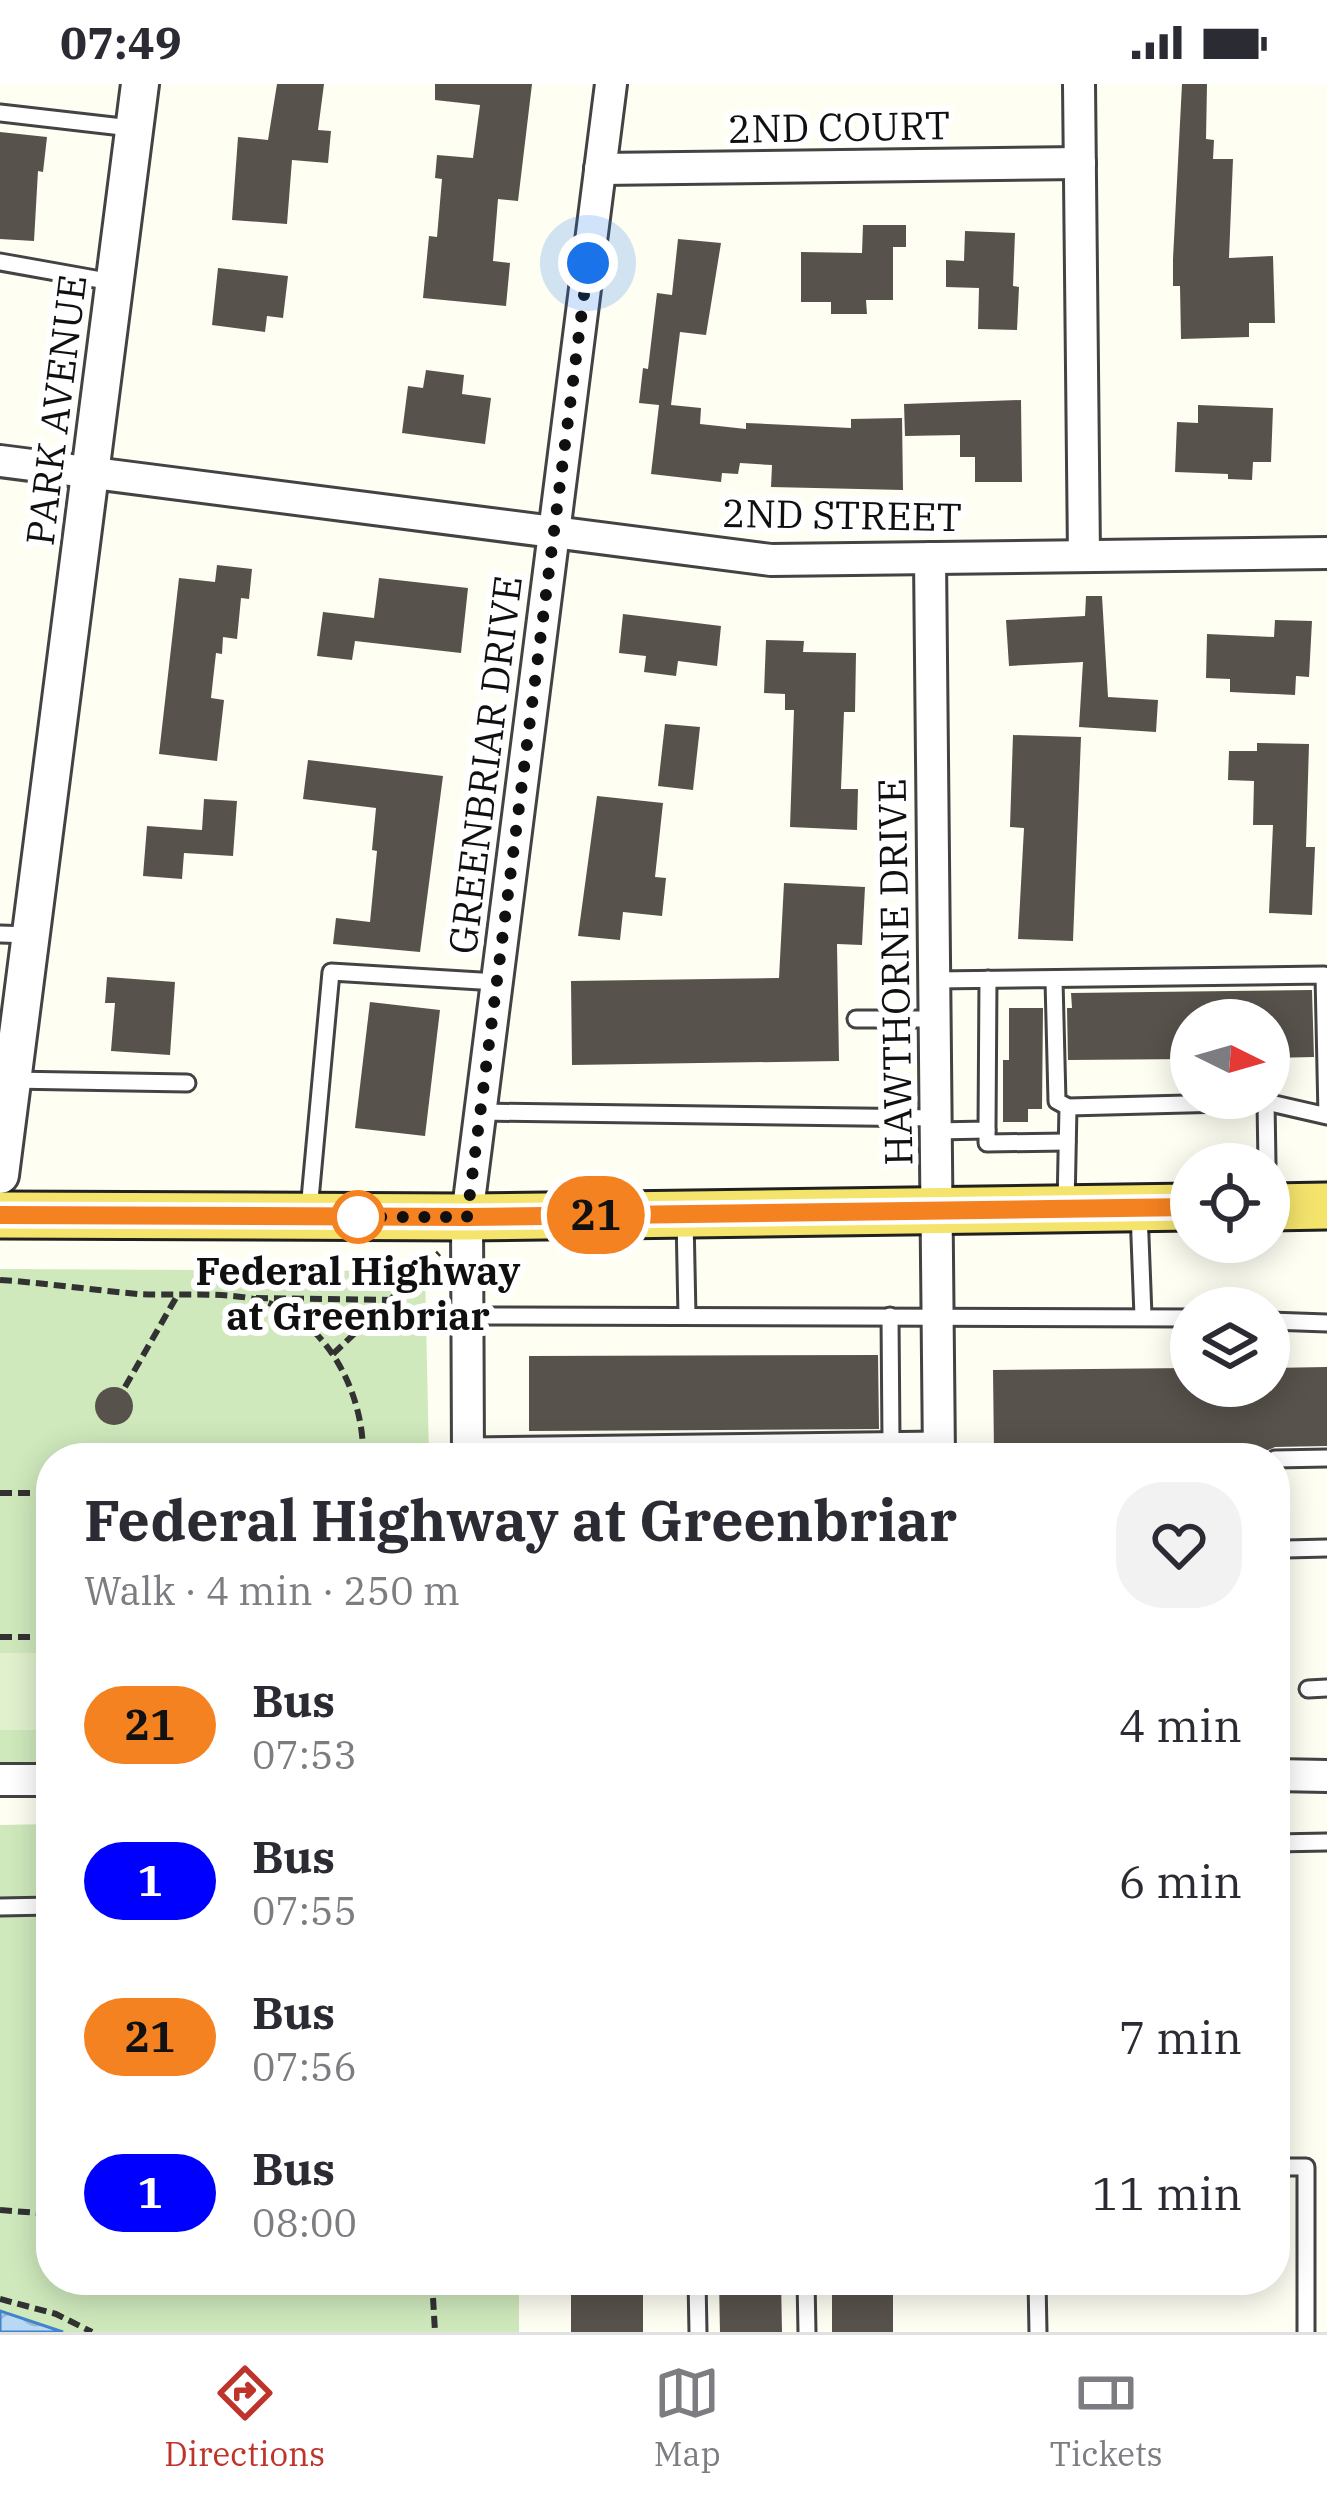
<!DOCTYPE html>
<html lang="en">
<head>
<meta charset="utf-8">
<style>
  body { margin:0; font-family:"IBM Plex Serif",serif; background:#f2f2f3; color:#2b2b33; height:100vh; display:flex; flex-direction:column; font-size:45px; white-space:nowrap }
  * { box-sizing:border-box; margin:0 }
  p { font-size:39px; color:#7c7c81 }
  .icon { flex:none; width:66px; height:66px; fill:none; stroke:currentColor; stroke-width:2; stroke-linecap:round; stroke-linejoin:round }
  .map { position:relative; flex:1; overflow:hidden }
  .side { position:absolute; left:36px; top:1359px; width:1254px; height:852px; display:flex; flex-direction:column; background:#fff; border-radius:48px; box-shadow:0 6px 30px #0003 }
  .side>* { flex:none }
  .badge { padding:0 24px; border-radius:39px; font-size:42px; line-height:78px }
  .needle { width:78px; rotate:95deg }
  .tools { position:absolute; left:1170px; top:915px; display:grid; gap:24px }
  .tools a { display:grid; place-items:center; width:120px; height:120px; border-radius:50%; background:#fff; box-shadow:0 6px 30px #0003; font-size:60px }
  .you { position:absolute; width:60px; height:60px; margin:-30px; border:9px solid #fff; border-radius:50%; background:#1a73e8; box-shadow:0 0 0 18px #1a73e833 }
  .map>.badge { position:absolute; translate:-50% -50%; box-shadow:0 0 0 6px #fff }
  .round { display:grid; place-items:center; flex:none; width:126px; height:126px; border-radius:48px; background:#f2f2f3 }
  .overview { display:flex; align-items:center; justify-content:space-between; height:204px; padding:0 48px }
  h1 { font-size:57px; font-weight:700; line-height:90px }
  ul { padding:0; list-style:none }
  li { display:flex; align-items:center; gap:36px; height:156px; padding:0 48px }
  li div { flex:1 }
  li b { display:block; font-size:45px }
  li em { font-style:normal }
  li .badge { min-width:132px; font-weight:700; text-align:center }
  .status { display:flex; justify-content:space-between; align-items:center; height:84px; padding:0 60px; background:#fff; direction:ltr }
  .status svg { height:33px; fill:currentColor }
  .tabs { display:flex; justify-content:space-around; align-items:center; height:168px; border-top:3px solid #e1e1e2; background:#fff; font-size:33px; color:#7c7c81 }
  .tabs a { display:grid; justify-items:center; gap:6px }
  .tabs .on { color:#be332a }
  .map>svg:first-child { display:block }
  .grass { fill:#cfe9bc }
  .pitch { fill:#e1f1ce }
  .water { fill:url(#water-waves); stroke:#4184cb; stroke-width:3 }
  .building { fill:#58524c }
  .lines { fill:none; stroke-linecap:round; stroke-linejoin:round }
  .service-casing { stroke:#434343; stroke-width:21 }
  .minor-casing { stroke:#434343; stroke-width:36 }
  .tertiary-casing { stroke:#434343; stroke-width:42 }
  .primary-casing { stroke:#212121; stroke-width:51 }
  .path { stroke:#323232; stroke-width:6; stroke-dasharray:12 6; stroke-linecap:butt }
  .service { stroke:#fff; stroke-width:15 }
  .minor { stroke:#fff; stroke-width:30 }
  .tertiary { stroke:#fff; stroke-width:36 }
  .primary { stroke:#f5e46c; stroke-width:45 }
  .line-casing { stroke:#fff; stroke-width:27 }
  .line { stroke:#f58220; stroke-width:18 }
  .walk { stroke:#101010; stroke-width:12; stroke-dasharray:0 21.6 }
  .stop-dot { fill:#fff; stroke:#f58220; stroke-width:6 }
  .labels { text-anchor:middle; stroke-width:12; stroke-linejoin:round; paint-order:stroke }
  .street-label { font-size:39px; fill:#101010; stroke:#fff }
  .stop-label { font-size:39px; font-weight:bold; fill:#101010; stroke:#fff }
</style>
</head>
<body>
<div class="status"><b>07:49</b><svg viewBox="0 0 49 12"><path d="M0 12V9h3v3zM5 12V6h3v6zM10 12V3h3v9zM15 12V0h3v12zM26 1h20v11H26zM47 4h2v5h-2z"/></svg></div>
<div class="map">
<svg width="1327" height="2248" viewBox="0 0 1327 2248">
  <defs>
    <pattern id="water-waves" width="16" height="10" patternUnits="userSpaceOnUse" patternTransform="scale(3)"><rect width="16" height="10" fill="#b9d8f5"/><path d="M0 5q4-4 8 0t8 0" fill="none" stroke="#9eb8d1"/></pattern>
  </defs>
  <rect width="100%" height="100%" fill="#fffef3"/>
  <g class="grass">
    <polygon points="0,1185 425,1187 429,1374 51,1374 51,1682 0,1682"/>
    <polygon points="51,1740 51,2196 519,2196 519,2248 63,2248 0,2227 0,1741"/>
  </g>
  <rect class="pitch" x="0" y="1569" width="51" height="77"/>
  <polygon class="water" points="0,2227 63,2248 0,2248"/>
  <g class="building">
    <polygon points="277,0 324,0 318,46 331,47 328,79 292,76 287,140 232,136 238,53 268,56"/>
    <polygon points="435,0 532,0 518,117 498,115 493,177 510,179 506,222 423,214 429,152 437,153 442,95 435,94 437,71 473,74 480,21 435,16"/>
    <polygon points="1182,0 1207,0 1206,55 1214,56 1213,75 1233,75 1229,174 1273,172 1275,239 1249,239 1249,253 1181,255 1180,202 1173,202 1173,175"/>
    <polygon points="0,48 47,53 43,88 38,87 34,157 0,155"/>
    <polygon points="863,141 906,141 906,163 893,163 893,216 866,216 867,230 831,230 831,218 801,218 801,168 862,169"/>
    <polygon points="965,147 1015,149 1013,202 1019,203 1017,246 978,245 979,204 946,203 946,176 964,177"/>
    <polygon points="678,155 721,159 706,251 680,248 671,321 701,324 700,340 746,345 746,339 851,344 851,335 902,334 903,406 771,403 772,381 740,379 738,390 722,389 721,398 651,390 659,321 639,319 643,284 648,285 657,209 672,211"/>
    <polygon points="218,184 288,192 283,234 267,232 265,248 212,241"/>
    <polygon points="426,286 464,291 462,310 491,314 485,360 402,349 408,302 423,304"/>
    <polygon points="1021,316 1022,398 975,398 975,373 960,373 960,351 905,352 904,320"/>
    <polygon points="1198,321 1273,324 1271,378 1253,378 1252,396 1228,395 1228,390 1175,388 1177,338 1198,339"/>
    <polygon points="217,481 252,485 249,515 241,514 237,555 223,553 222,570 216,569 211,614 224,616 217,677 159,670 179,494 215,498"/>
    <polygon points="379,494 468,504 461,569 355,557 352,576 317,572 323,528 374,534"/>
    <polygon points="1086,512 1102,512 1108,613 1158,616 1156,648 1079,643 1083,578 1009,582 1006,536 1085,532"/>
    <polygon points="623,530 721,542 717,582 678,577 676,592 644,588 646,572 619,569"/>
    <polygon points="1275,536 1312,537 1309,593 1296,592 1295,611 1230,608 1230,595 1206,594 1207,550 1274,553"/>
    <polygon points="766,556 804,557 803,568 856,569 855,628 844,628 841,705 858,705 857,746 790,743 794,626 785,626 785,610 764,609"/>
    <polygon points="665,640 700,643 693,706 658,702"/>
    <polygon points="1013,651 1081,653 1073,857 1018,855 1024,744 1010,743"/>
    <polygon points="1257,659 1309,660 1306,763 1315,763 1312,831 1269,829 1273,741 1253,741 1254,697 1228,696 1229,667 1257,667"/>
    <polygon points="308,676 443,692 420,868 333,860 336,834 370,838 377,767 372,766 376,724 303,715"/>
    <polygon points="597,712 663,719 655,793 666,794 662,832 623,828 620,856 578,852"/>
    <polygon points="204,715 237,717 233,772 184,769 182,795 143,792 147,742 202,746"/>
    <polygon points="784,799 865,803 862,861 837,860 839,977 572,981 571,897 779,894"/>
    <polygon points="107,893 175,898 170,971 111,967 115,919 105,919"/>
    <polygon points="1312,906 1314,973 1269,974 1269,936 1191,936 1191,975 1068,976 1067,924 1072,924 1071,909"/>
    <polygon points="370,918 440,926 425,1052 355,1044"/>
    <polygon points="1009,924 1043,924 1042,1025 1028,1025 1028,1038 1003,1038 1003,976 1009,976"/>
    <polygon points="878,1271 879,1345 529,1347 529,1272"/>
    <polygon points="1327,1283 1327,1362 1275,1363 1266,1367 994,1369 993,1286 1191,1284 1191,1302 1269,1302 1269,1284"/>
    <circle cx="114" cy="1322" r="19"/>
    <rect x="571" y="2196" width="72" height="52"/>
    <polygon points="719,2196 781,2196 782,2248 720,2248"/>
    <rect x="832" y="2196" width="61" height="52"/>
  </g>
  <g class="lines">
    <defs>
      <g id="service">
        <polyline points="0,29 131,44"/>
        <polyline points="0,178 112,198"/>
        <polyline points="0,850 31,851"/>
        <polyline points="934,896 1324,891 1327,1032 1266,1018 1068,1023 1057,1017 1054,896"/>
        <polyline points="856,935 934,935"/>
        <polyline points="10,996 187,999"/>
        <polyline points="1266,1018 1267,1080"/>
        <polyline points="480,1028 936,1034"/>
        <polyline points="987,1046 987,1059 1067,1058"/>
        <polyline points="935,1047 987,1046 988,895"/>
        <polyline points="1066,1122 1068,1023"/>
        <polyline points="309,1126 331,888 497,898"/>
        <polyline points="1139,1127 1143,1232"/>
        <polyline points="685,1133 687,1232"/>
        <polyline points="467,1232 1191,1234"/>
        <polyline points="890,1232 891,1357"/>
        <polyline points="1269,1237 1327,1239"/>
        <polyline points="468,1362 939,1356"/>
        <polyline points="1275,1375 1327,1374"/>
        <polyline points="1286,1465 1327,1464"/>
        <polyline points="1308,1605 1327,1604"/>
        <polyline points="1275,1759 1327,1758"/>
        <polyline points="0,1823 51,1822"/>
        <polyline points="1275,2083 1306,2083 1306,2248"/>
        <polyline points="697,2196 698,2248"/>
        <polyline points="806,2196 807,2248"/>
        <polyline points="1037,2196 1038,2248"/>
      </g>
      <g id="minor">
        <polyline points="1079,0 1084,472"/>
        <polyline points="600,85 1080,79"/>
        <polyline points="0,377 771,476 1327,469"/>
        <polyline points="930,474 939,1374"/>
        <polyline points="468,1374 467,1133 611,0"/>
        <polyline points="1275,1691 1327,1692"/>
        <polyline points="0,1696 51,1696"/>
      </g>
      <polyline id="tertiary" points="0,1091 140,0"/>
      <g id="primary">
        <polyline points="1269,1123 1327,1122"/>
        <polyline points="0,1131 467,1133 1191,1123"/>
      </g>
    </defs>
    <use href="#service" class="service-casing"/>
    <use href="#minor" class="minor-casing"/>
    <use href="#tertiary" class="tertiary-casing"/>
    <use href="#primary" class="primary-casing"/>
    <g class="path">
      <path d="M0,1196C46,1199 92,1206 138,1210C174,1212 214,1208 249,1214C322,1225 365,1306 363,1374"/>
      <polyline points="256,1214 391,1216"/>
      <polyline points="333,1270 439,1169"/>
      <polyline points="125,1303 177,1212"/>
      <polyline points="0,1409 51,1409"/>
      <polyline points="0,1553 51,1553"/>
      <polyline points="0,2126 51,2130"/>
      <polyline points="432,2196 435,2248"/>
      <polyline points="0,2215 56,2230 92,2248"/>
    </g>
    <use href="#service" class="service"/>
    <use href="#minor" class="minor"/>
    <use href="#tertiary" class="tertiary"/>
    <use href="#primary" class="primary"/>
  </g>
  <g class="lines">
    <defs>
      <polyline id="line" points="0,1131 467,1133 1191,1123"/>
    </defs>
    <use href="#line" class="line-casing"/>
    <use href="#line" class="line"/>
    <polyline class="walk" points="358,1133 348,1133 467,1133 588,179"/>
  </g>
  <circle class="stop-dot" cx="358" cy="1133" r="24"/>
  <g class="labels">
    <g class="street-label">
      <text transform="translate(839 43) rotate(-1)" y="14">2ND COURT</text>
      <text transform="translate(56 326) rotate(-83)" y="14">PARK AVENUE</text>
      <text transform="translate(842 431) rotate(1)" y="14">2ND STREET</text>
      <text transform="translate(485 681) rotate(-83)" y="14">GREENBRIAR DRIVE</text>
      <text transform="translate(895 888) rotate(-91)" y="14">HAWTHORNE DRIVE</text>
    </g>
    <g class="stop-label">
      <text x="358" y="1201">Federal Highway<tspan x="358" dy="45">at Greenbriar</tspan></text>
    </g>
  </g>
</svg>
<div class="tools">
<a><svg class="needle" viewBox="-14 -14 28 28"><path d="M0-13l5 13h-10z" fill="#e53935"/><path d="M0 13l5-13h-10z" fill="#7c7c81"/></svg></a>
<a><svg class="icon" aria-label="locate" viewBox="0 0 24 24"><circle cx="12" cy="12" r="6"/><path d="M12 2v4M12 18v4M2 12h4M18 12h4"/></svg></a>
<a><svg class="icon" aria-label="layers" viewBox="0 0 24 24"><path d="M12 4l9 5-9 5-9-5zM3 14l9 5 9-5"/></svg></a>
</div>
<div class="you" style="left:588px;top:179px"></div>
<b class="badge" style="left:596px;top:1131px;background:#f58220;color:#111">21</b>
<section class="side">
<div class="overview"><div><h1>Federal Highway at Greenbriar</h1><p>Walk · 4 min · 250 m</p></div><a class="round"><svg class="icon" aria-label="heart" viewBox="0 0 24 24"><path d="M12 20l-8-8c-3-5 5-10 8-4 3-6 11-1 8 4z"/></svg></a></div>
<ul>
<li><span class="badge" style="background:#f58220;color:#111">21</span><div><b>Bus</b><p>07:53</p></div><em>4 min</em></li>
<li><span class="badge" style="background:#00f;color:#fff">1</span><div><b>Bus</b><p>07:55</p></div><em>6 min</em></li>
<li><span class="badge" style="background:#f58220;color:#111">21</span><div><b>Bus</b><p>07:56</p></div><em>7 min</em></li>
<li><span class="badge" style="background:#00f;color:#fff">1</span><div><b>Bus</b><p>08:00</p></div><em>11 min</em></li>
</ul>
</section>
</div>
<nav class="tabs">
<a class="on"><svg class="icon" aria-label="directions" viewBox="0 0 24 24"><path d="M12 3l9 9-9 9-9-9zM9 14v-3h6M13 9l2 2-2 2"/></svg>Directions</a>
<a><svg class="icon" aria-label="map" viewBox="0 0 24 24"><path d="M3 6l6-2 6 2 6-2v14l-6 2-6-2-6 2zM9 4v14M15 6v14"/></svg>Map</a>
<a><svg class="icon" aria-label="tickets" viewBox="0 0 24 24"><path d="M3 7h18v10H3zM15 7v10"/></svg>Tickets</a>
</nav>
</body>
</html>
